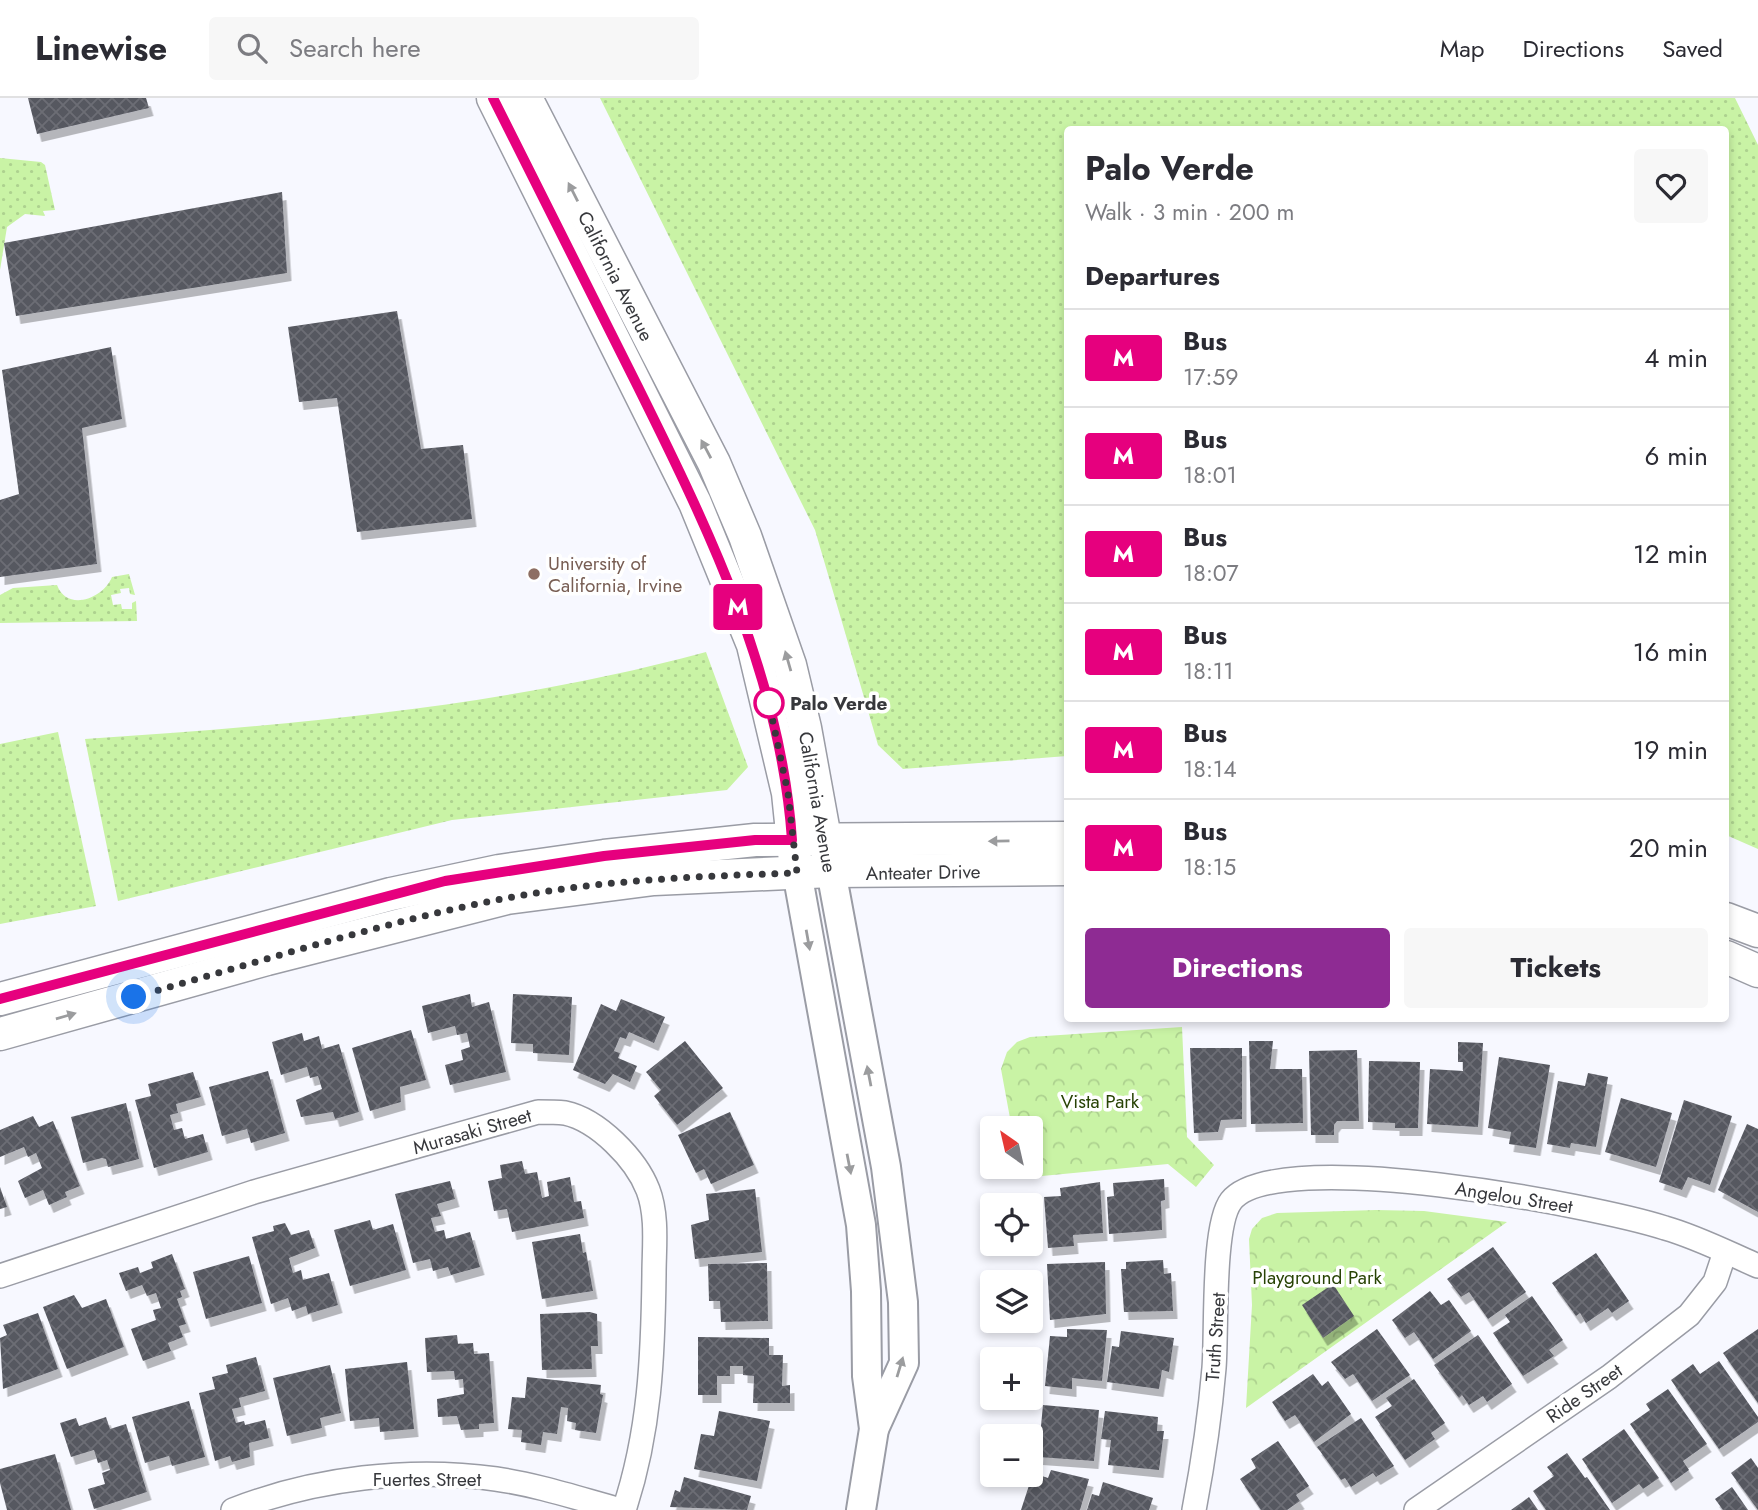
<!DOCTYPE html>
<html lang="en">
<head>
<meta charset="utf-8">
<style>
  body { margin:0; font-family:Jost,sans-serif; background:#f7f7f7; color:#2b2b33; height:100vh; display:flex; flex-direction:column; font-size:26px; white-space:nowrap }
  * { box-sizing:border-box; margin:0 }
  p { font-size:23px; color:#7c7c81 }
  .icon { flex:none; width:38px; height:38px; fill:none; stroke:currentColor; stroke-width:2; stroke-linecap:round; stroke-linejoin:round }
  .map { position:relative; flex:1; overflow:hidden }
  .details { position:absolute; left:1064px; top:28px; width:665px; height:896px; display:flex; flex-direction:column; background:#fff; border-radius:7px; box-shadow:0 4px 10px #0003 }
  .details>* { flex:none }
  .badge { padding:0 14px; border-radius:5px; font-size:24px; line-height:46px }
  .needle { width:46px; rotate:326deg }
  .buttons { position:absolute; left:980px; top:1018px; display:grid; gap:14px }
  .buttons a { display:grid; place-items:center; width:63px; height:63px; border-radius:7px; background:#fff; box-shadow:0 4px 10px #0003; font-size:35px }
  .you { position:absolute; width:35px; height:35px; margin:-18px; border:5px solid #fff; border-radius:50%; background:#1a73e8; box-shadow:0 0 0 10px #1a73e833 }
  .map>.badge { position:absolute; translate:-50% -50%; box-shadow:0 0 0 4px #fff }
  h2 { padding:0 21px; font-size:26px; line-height:63px }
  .round { display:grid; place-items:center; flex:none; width:74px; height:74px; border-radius:7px; background:#f7f7f7 }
  .headline { display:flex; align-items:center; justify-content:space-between; height:119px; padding:0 21px }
  h1 { font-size:33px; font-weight:700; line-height:52px }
  .primary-button { display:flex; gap:14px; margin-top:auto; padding:14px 21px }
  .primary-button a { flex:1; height:80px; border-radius:7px; background:#8e2b93; color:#fff; font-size:28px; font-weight:700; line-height:80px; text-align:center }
  .primary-button a+a { background:#f7f7f7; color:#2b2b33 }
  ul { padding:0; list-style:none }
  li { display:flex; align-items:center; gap:21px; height:98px; padding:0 21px; border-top:2px solid #e1e1e2 }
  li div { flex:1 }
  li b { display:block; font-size:26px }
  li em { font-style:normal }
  li .badge { min-width:77px; font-weight:700; text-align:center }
  header { display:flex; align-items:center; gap:42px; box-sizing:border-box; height:98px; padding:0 35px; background:#fff; border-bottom:2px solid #e1e1e2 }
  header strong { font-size:33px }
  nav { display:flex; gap:38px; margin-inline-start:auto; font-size:24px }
  .search { width:490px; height:63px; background:#f7f7f7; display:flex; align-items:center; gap:18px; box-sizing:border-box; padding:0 24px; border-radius:7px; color:#7c7c81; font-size:26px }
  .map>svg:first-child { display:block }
  .grass { fill:url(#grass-dots) }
  .park { fill:url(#park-crowns) }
  .building { fill:url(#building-cross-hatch); filter:url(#shadow) }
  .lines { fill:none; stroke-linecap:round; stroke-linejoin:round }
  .minor-casing { stroke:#9a9ca5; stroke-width:26 }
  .tertiary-casing { stroke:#9a9ca5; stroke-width:32 }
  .secondary-casing { stroke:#9a9ca5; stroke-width:35 }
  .minor { stroke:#fff; stroke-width:23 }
  .tertiary { stroke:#fff; stroke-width:28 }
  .secondary { stroke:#fff; stroke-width:32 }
  .oneway { fill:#9b9c9e }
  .line-casing { stroke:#fff; stroke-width:16 }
  .line { stroke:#e6007e; stroke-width:10 }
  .walk { stroke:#37383c; stroke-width:7; stroke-dasharray:0 12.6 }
  .education-dot { fill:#8d6e63; stroke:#fff; stroke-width:2.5 }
  .stop-dot { fill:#fff; stroke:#e6007e; stroke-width:3.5 }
  .labels { text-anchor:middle; stroke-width:7; stroke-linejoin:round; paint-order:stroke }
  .street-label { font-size:19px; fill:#37383c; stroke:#fff }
  .education-label { font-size:19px; fill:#785e54; stroke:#fff; text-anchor:start }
  .stop-label { font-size:19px; font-weight:bold; fill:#37383c; stroke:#fff; text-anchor:start }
  .park-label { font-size:19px; fill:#284305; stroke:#fff }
</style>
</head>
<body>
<header>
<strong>Linewise</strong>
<div class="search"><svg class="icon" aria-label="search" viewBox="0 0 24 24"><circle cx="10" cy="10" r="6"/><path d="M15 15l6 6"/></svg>Search here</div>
<nav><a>Map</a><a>Directions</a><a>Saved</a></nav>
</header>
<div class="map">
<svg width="1758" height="1412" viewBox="0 0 1758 1412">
  <defs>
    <pattern id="grass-dots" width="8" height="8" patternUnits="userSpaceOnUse" patternTransform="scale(1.75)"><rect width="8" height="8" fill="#c9f3a5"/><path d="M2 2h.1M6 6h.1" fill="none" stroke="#add18f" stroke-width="1.8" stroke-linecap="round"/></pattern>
    <pattern id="park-crowns" width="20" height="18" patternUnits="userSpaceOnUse" patternTransform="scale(1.75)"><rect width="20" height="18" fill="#c9f3a5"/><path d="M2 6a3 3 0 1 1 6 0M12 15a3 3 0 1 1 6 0" fill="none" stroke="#add18f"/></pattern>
    <pattern id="building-cross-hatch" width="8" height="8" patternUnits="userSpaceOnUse" patternTransform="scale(1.75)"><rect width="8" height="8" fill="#565860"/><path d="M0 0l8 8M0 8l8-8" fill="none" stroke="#6c6d74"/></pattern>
    <filter id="shadow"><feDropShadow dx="4.5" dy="8" stdDeviation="0" flood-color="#0004"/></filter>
  </defs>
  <rect width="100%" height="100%" fill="#f7f8ff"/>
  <g class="grass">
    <polygon points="600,0 1735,0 1758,47 1758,751 1726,737 1726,32 1068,32 1067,658 903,671 878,647 815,432"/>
    <polygon points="0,60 41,64 45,67 55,112 43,113 45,118 25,116 7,129 0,172"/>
    <path d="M129,476L135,497L130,496L129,490L120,491L121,495L111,497L113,507L121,506L122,511H132V505L136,503L137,523L0,525V497L13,490L57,487C67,514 103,501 112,479Z"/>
    <path d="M706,554L748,669L727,692L452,722L118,803L85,641C294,627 503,609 706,554Z"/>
    <polygon points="58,634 96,808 0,826 0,646"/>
  </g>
  <g class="park">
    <polygon points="1182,929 1187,1039 1214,1067 1196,1089 1168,1066 1021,1080 1019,1069 1031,1069 1031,1031 1012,1031 1001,971 1007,954 1017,944 1030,939"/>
    <polygon points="1376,1112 1424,1113 1507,1124 1246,1310 1252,1207 1249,1141 1252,1131 1262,1120 1277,1115"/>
  </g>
  <g class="building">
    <polygon points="28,0 146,0 149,10 37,36"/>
    <polygon points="282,94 287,175 16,218 4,145"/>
    <polygon points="397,213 421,351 463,347 472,421 357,434 337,300 299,304 288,229"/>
    <polygon points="111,249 122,321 82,330 97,466 0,479 0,402 19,396 2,272"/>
    <polygon points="470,896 472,909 489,904 506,974 450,987 445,967 463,962 461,952 470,949 467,935 457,937 455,928 428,935 422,908"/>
    <polygon points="513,896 572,899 569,957 533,955 533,946 511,945"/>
    <polygon points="621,901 665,919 654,945 629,934 626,941 620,939 614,953 620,955 618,960 637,968 630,984 613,976 605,986 573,972 601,906 616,913"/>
    <polygon points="411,932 426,982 400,989 401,1004 370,1013 352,950"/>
    <polygon points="302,935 304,943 319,938 322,951 339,946 359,1014 335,1021 333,1014 301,1019 296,1002 322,991 318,978 310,980 307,969 281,977 272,944"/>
    <polygon points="685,943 723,990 677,1027 654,998 661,992 646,974"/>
    <polygon points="1249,943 1273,943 1270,971 1302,971 1303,1025 1251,1026"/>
    <polygon points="1458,944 1483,945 1478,1029 1427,1026 1430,971 1463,973 1463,964 1458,964"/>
    <polygon points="1190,950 1242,950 1242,1021 1221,1022 1218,1034 1194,1035"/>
    <polygon points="1357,952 1359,1023 1337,1023 1334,1027 1334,1037 1311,1037 1309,953"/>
    <polygon points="1499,959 1550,967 1536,1050 1509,1046 1511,1034 1488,1030"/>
    <polygon points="1369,963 1420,964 1418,1030 1395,1030 1395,1025 1368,1024"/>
    <polygon points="268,973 285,1035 251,1045 247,1031 222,1038 209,989"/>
    <polygon points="193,974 201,999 176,1006 178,1015 170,1017 174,1032 182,1030 185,1041 203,1036 208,1054 154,1070 135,1002 151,998 148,986"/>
    <polygon points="1588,975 1608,979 1596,1049 1571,1045 1570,1050 1547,1046 1558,983 1585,988"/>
    <polygon points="1621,1000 1672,1015 1656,1069 1605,1054"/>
    <polygon points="1684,1002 1732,1018 1710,1087 1688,1079 1682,1092 1659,1084"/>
    <polygon points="126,1005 139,1061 108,1069 106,1061 102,1060 83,1065 71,1019"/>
    <polygon points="730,1014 754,1067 711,1086 704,1071 696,1075 678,1037"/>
    <polygon points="33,1018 39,1029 53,1023 80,1088 65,1094 67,1099 49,1107 43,1092 25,1100 18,1083 42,1070 36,1055 28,1059 24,1049 0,1059 0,1032"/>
    <polygon points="1747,1026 1758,1031 1758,1114 1718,1092"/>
    <polygon points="522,1063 525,1076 537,1074 542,1100 549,1098 547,1084 570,1079 574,1104 581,1103 584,1120 512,1134 507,1111 494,1113 488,1083 502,1080 500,1067"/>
    <polygon points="1164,1081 1165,1102 1161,1103 1162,1132 1109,1136 1107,1099 1114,1098 1113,1085"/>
    <polygon points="450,1083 455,1101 437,1106 441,1118 431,1120 435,1134 444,1132 446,1141 470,1134 480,1169 451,1177 448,1169 433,1173 430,1161 413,1165 395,1096"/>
    <polygon points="1100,1084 1103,1135 1073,1137 1074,1148 1048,1150 1044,1099 1061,1098 1060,1090"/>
    <polygon points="0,1089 7,1109 0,1111"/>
    <polygon points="755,1091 762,1154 695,1161 691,1127 709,1122 706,1096"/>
    <polygon points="370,1122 373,1132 393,1126 406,1172 350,1188 334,1132"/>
    <polygon points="285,1125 291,1137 309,1132 315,1150 289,1160 293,1175 301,1172 303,1182 329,1175 338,1207 308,1216 306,1208 292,1213 288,1200 271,1206 252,1139 274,1133 273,1128"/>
    <polygon points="580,1136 583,1155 586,1154 593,1193 542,1201 532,1144"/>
    <polygon points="1493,1149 1526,1194 1488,1221 1469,1194 1461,1199 1447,1181"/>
    <polygon points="1596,1155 1629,1203 1612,1215 1608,1210 1586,1225 1580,1215 1576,1218 1552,1185"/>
    <polygon points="172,1156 185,1191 180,1193 182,1199 177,1201 186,1226 179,1228 183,1239 168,1245 171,1253 143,1263 131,1231 156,1222 153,1212 161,1210 156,1195 147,1198 142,1187 126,1193 119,1175 138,1169 140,1175 153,1170 151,1164"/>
    <polygon points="249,1158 262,1205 206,1221 193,1174"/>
    <polygon points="1163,1162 1164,1176 1171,1175 1173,1213 1124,1214 1121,1171 1126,1171 1126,1164"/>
    <polygon points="1105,1164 1106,1216 1050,1222 1047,1166"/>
    <polygon points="767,1165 768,1223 721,1224 720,1203 709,1203 708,1166"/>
    <polygon points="1333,1186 1354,1218 1323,1240 1302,1207"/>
    <polygon points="1430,1193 1441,1207 1449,1202 1471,1233 1433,1261 1414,1234 1405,1240 1392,1222"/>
    <polygon points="74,1197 82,1210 106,1201 124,1249 67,1271 43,1209"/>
    <polygon points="1532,1198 1563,1242 1549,1252 1554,1258 1523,1278 1493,1235 1510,1224 1505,1217"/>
    <polygon points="590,1214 597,1216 598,1248 591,1248 592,1271 542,1272 540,1216"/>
    <polygon points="38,1215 58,1271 3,1291 0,1240 7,1237 3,1227"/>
    <polygon points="1067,1231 1107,1232 1102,1283 1072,1280 1072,1291 1045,1288 1050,1238 1067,1239"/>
    <polygon points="1377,1231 1410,1277 1372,1303 1353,1276 1345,1281 1331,1264"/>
    <polygon points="1758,1231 1758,1305 1723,1255"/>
    <polygon points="1121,1233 1174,1240 1169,1274 1162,1272 1159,1291 1107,1284 1112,1248 1119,1249"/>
    <polygon points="457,1237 458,1246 473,1245 474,1256 489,1255 494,1325 479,1326 479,1331 461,1332 457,1318 438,1319 437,1301 464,1296 463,1281 455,1282 454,1273 427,1274 425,1240"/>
    <polygon points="1478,1237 1512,1286 1487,1304 1483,1298 1469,1307 1462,1297 1459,1300 1434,1267"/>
    <polygon points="698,1239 769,1240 769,1257 783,1257 782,1288 790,1287 790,1305 753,1305 754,1278 743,1277 743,1268 730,1268 730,1278 717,1278 717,1297 698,1297"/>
    <polygon points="256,1259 265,1293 239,1300 241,1309 232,1311 236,1325 244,1323 245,1327 265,1322 269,1340 249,1345 250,1359 232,1364 230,1358 215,1363 199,1295 215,1291 212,1279 228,1275 226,1267"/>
    <polygon points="1719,1263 1758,1319 1758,1324 1719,1351 1671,1282 1693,1266 1700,1276"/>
    <polygon points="407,1264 414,1331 380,1334 379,1320 350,1323 345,1271"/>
    <polygon points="330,1267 341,1315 320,1320 322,1330 287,1338 273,1280"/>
    <polygon points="1313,1276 1322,1288 1328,1283 1351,1316 1314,1344 1295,1317 1285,1323 1272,1304"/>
    <polygon points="527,1279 601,1287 600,1296 603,1297 596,1335 575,1332 576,1325 567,1323 568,1310 561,1309 557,1336 543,1334 541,1347 521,1344 522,1332 508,1331 512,1299 525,1300"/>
    <polygon points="1414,1281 1445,1325 1431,1335 1435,1341 1405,1362 1375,1319 1392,1308 1386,1300"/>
    <polygon points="1668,1291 1707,1346 1683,1363 1689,1372 1671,1385 1630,1326 1650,1312 1646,1306"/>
    <polygon points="189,1303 205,1359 172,1368 169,1358 145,1365 132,1319"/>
    <polygon points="1043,1307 1099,1312 1094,1363 1038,1359"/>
    <polygon points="719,1313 770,1323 757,1383 694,1371 701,1336 714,1338"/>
    <polygon points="1105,1313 1158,1319 1157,1333 1164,1333 1159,1372 1108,1367 1111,1342 1101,1341"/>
    <polygon points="106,1319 110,1331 126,1326 147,1394 94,1411 88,1391 105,1386 102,1375 110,1372 107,1362 98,1365 94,1352 71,1359 60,1325 76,1320 79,1328"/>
    <polygon points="1361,1320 1394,1368 1376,1379 1373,1375 1351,1389 1345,1380 1341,1382 1317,1349"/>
    <polygon points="1624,1331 1659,1380 1643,1391 1639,1386 1612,1405 1582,1361"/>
    <polygon points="1278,1343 1309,1388 1296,1397 1300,1403 1287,1412 1261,1412 1240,1381 1256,1370 1251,1361"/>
    <polygon points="1567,1355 1585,1380 1587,1379 1610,1412 1546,1412 1533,1393 1554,1378 1547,1369"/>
    <polygon points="55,1356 71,1412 7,1412 0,1385 0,1371"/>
    <polygon points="1751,1360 1758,1370 1758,1412 1731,1375"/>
    <polygon points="1051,1372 1089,1381 1080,1412 1021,1412 1033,1375 1048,1380"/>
    <polygon points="684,1379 751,1398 747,1412 670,1409 675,1392 680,1394"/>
    <polygon points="1103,1384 1153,1400 1149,1412 1087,1412 1092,1396 1099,1398"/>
    <polygon points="1732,1389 1748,1412 1723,1412 1715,1401"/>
    <polygon points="1529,1399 1538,1412 1511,1412"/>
  </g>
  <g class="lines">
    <defs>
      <g id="minor">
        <path d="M0,1178L254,1094L538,1014C547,1014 556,1014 565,1015C598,1022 636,1061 648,1092C658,1118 654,1150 654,1176C653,1258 650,1334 624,1412"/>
        <path d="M233,1412C315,1380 410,1369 496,1381C538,1387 580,1401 621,1412"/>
        <path d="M1194,1412C1203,1365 1210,1318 1214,1270C1217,1234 1212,1128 1231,1103C1275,1046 1597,1108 1665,1130C1697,1139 1728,1155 1758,1168"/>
        <polyline points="1416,1412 1609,1279 1689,1217 1715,1184 1725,1154"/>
      </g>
      <g id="tertiary">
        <polyline points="831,773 886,1069 903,1204 904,1265 874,1331"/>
        <polyline points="797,774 861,1127 866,1193 867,1278 874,1331 861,1412"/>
      </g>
      <g id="secondary">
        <polyline points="493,0 695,405 753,547 788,695 795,763"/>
        <polyline points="526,0 714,365 745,438 790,567 805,630 829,762"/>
        <polyline points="1726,821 1758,833"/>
        <polyline points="1726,859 1758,873"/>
        <polyline points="0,901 391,796 499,773 604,758 755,742 1068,740"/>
        <polyline points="0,936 267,861 507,800 654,781 831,773 1068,771"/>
      </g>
    </defs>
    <use href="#minor" class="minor-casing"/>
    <use href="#tertiary" class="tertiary-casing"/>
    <use href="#secondary" class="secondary-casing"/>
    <use href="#minor" class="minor"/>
    <use href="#tertiary" class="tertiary"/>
    <use href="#secondary" class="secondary"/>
  </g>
  <defs><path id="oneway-solid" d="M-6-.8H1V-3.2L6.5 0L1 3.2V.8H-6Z" transform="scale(1.75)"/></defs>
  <g class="oneway">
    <use href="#oneway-solid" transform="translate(573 94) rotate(-117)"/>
    <use href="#oneway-solid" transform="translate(706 351) rotate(-118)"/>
    <use href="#oneway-solid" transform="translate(788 563) rotate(-106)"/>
    <use href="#oneway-solid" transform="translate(999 743) rotate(179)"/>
    <use href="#oneway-solid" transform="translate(808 842) rotate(80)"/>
    <use href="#oneway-solid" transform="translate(66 918) rotate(-16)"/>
    <use href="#oneway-solid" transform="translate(869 978) rotate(-101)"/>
    <use href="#oneway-solid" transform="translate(849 1066) rotate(79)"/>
    <use href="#oneway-solid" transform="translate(900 1269) rotate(-73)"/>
  </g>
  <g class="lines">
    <defs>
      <path id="line" d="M0,901L445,783L604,758L755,742H792C781,580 709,432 638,289C590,192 541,96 493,0"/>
    </defs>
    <use href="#line" class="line-casing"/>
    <use href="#line" class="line"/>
    <path class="walk" d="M134,899C257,865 381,824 507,800C602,782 700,778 797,775L788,695L769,605"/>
  </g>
  <circle class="education-dot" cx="534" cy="476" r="7"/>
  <circle class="stop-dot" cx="769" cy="605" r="14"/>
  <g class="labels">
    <g class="street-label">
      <text transform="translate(616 178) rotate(63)" y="7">California Avenue</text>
      <text transform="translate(818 704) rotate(80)" y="7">California Avenue</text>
      <text transform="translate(923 774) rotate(-1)" y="7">Anteater Drive</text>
      <text transform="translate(472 1033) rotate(-16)" y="7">Murasaki Street</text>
      <text transform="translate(1514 1099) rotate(9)" y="7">Angelou Street</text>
      <text transform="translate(1215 1239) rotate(-86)" y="7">Truth Street</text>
      <text transform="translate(1584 1295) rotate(-35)" y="7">Ride Street</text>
      <text x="427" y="1388">Fuertes Street</text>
    </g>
    <g class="education-label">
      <text x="548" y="472">University of<tspan x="548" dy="22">California, Irvine</tspan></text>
    </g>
    <g class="stop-label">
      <text x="790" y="612">Palo Verde</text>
    </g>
    <g class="park-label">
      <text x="1100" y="1010">Vista Park</text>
      <text x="1317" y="1186">Playground Park</text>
    </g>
  </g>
</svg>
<div class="buttons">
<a><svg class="needle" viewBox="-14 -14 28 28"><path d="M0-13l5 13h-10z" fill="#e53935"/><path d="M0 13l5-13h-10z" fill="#7c7c81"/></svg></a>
<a><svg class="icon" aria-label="locate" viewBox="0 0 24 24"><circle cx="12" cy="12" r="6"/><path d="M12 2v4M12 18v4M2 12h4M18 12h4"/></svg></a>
<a><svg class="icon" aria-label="layers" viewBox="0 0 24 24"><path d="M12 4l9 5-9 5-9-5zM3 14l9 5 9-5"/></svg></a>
<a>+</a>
<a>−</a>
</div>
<div class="you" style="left:134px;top:899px"></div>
<b class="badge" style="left:738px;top:509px;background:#e6007e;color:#fff">M</b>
<section class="details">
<div class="headline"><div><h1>Palo Verde</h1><p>Walk · 3 min · 200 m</p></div><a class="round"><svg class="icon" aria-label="heart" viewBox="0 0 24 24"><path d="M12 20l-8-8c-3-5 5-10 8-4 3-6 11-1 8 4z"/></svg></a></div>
<h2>Departures</h2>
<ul>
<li><span class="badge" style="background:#e6007e;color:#fff">M</span><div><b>Bus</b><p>17:59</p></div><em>4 min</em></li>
<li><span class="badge" style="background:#e6007e;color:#fff">M</span><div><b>Bus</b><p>18:01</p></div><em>6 min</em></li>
<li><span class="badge" style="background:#e6007e;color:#fff">M</span><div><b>Bus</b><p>18:07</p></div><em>12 min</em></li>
<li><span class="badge" style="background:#e6007e;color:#fff">M</span><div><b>Bus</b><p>18:11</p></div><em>16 min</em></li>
<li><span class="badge" style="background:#e6007e;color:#fff">M</span><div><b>Bus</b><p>18:14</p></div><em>19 min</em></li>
<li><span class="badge" style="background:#e6007e;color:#fff">M</span><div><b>Bus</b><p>18:15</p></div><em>20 min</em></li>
</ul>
<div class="primary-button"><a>Directions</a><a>Tickets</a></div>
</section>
</div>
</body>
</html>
